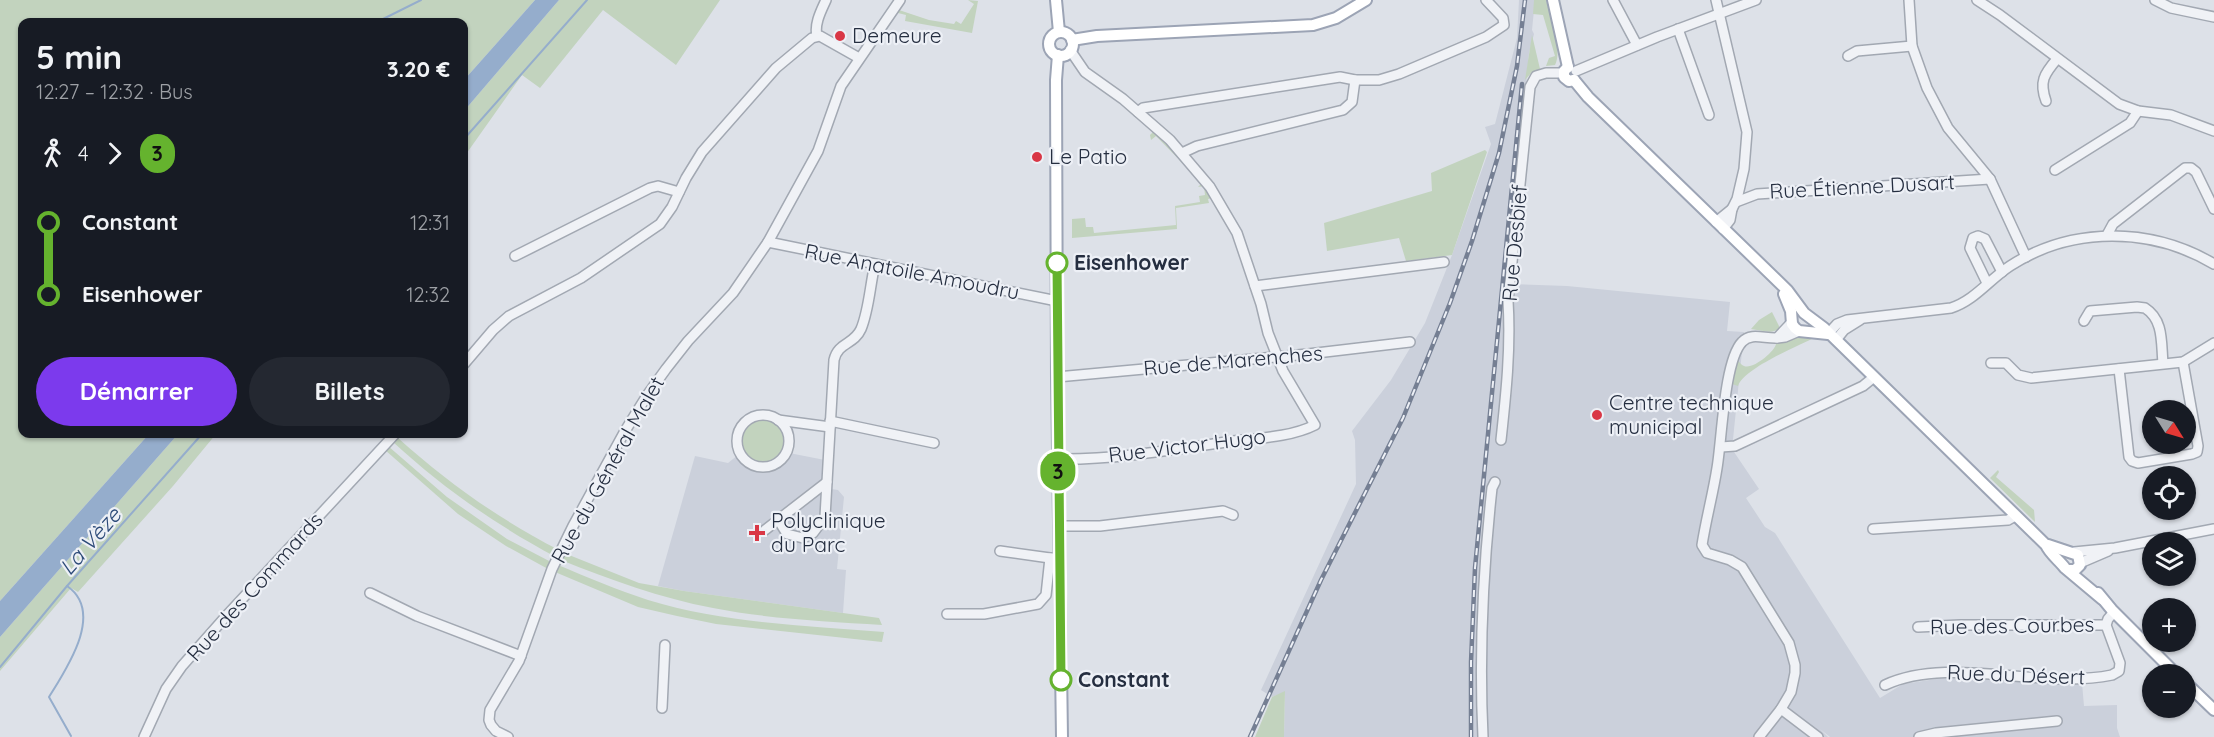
<!DOCTYPE html>
<html lang="fr">
<head>
<meta charset="utf-8">
<style>
  body { margin:0; font-family:Quicksand,sans-serif; background:#242831; color:#f1f3f6; height:100vh; display:flex; flex-direction:column; font-size:22px; white-space:nowrap }
  * { box-sizing:border-box; margin:0 }
  p { font-size:20px; color:#9ea1a6 }
  .icon { flex:none; width:33px; height:33px; fill:none; stroke:currentColor; stroke-width:2; stroke-linecap:round; stroke-linejoin:round }
  .map { position:relative; flex:1; overflow:hidden }
  .side { position:absolute; left:18px; top:18px; width:450px; height:420px; display:flex; flex-direction:column; background:#171b24; border-radius:12px; box-shadow:0 2px 4px #0004 }
  .side>* { flex:none }
  .badge { padding:0 12px; border-radius:20px; font-size:21px; line-height:39px }
  .needle { width:39px; rotate:127deg }
  .fabs { position:absolute; left:2142px; top:400px; display:grid; gap:12px }
  .fabs a { display:grid; place-items:center; width:54px; height:54px; border-radius:50%; background:#171b24; box-shadow:0 2px 4px #0004; font-size:30px }
  .map>.badge { position:absolute; translate:-50% -50%; box-shadow:0 0 0 3px #fff }
  .legs { display:flex; align-items:center; gap:9px; height:66px; padding:0 18px; font-size:20px }
  .legs p { margin-inline-start:auto }
  .overview { display:flex; align-items:center; justify-content:space-between; height:102px; padding:0 18px }
  h1 { font-size:33px; font-weight:800; line-height:45px }
  .primary-button { display:flex; gap:12px; margin-top:auto; padding:12px 18px }
  .primary-button a { flex:1; height:69px; border-radius:36px; background:#7c3aed; color:#fff; font-size:24px; font-weight:800; line-height:69px; text-align:center }
  .primary-button a+a { background:#242831; color:#f1f3f6 }
  ul { padding:0 18px; list-style:none }
  li { display:flex; align-items:center; gap:21px; height:72px; font-size:22px }
  li i { display:grid; place-items:center; width:9px; height:100%; margin:0 8px; background:currentColor }
  li i::after { content:''; width:15px; height:15px; margin:-8px; border:4px solid; border-radius:50%; background:#171b24 }
  li p { margin-inline-start:auto }
  li:first-child i { background:linear-gradient(#0000 50%,currentColor 0) }
  li:last-child i { background:linear-gradient(currentColor 50%,#0000 0) }
  .map>svg:first-child { display:block }
  .built { fill:#cbd0db }
  .green { fill:#c2d3be }
  .water { fill:#95adcc }
  .lines { fill:none; stroke-linecap:round; stroke-linejoin:round }
  .stream { stroke:#95adcc; stroke-width:2 }
  .minor-casing { stroke:#a2a8b2; stroke-width:12 }
  .major-casing { stroke:#9ca4b5; stroke-width:14 }
  .minor { stroke:#f0f2f6; stroke-width:9 }
  .major { stroke:#fff; stroke-width:10 }
  .rail-casing { stroke:#757f93; stroke-width:4.5 }
  .rail { stroke:#edf0f6; stroke-width:2; stroke-dasharray:7; stroke-linecap:butt }
  .line-1-casing { stroke:#fff; stroke-width:14 }
  .line-1 { stroke:#65b32e; stroke-width:9 }
  .poi-dot { fill:#d93746; stroke:#edf0f6; stroke-width:2 }
  .stop-1-dot { fill:#fff; stroke:#65b32e; stroke-width:3 }
  .labels { text-anchor:middle; stroke-width:4.5; stroke-linejoin:round; paint-order:stroke }
  .poi-label { font-size:21px; fill:#252e40; stroke:#edf0f6; text-anchor:start }
  .street-label { font-size:21px; fill:#252e40; stroke:#edf0f6 }
  .stop-label { font-size:21px; font-weight:bold; fill:#252e40; stroke:#edf0f6; text-anchor:start }
  .water-label { font-size:22px; font-style:italic; fill:#2c4a78; stroke:#edf0f6 }
</style>
</head>
<body>
<div class="map">
<svg width="2214" height="737" viewBox="0 0 2214 737">
  <rect width="100%" height="100%" fill="#dde1e8"/>
  <g class="built">
    <polygon points="1519,0 1535,0 1532,30 1534,34 1529,53 1508,284 1567,286 1730,302 1727,331 1744,332 1732,449 1759,489 1746,498 1765,527 1775,533 1880,698 1903,684 1943,678 2082,683 2084,706 2117,705 2117,728 2120,737 1830,737 1820,729 1828,737 1284,737 1285,692 1272,697 1261,690 1356,484 1355,440 1352,431 1391,380 1425,323 1452,255 1491,144 1485,127 1495,124 1517,38"/>
    <polygon points="789,453 825,460 825,488 838,490 844,497 837,569 846,570 843,613 684,591 658,586 695,456 728,463 738,455 747,463 756,468 767,469 779,463"/>
  </g>
  <g class="green">
    <polygon points="0,0 535,0 464,80 464,22 22,22 22,434 149,434 0,601"/>
    <polygon points="559,0 720,0 676,65 603,10 540,88 522,75 464,157 464,111"/>
    <polygon points="968,0 978,1 972,33 905,21 906,15 898,13 899,10 929,20 954,24 956,21 961,24 974,4"/>
    <path d="M1534,0H1546C1550,15 1563,52 1555,65L1546,66L1549,58L1555,56L1543,15L1533,14Z"/>
    <polygon points="1532,35 1540,69 1532,72 1525,80"/>
    <polygon points="1153,132 1155,132 1161,137 1200,178 1212,198 1208,199 1209,203 1176,208 1177,229 1072,238 1072,219 1085,218 1086,227 1093,227 1094,233 1176,225 1175,206 1200,202 1199,196 1205,195 1204,186 1198,187 1202,183 1156,136 1151,140 1150,135"/>
    <polygon points="1485,150 1487,152 1452,255 1406,261 1399,238 1327,251 1324,223 1432,191 1431,173"/>
    <path d="M1772,312L1780,328C1772,335 1761,330 1751,329L1759,320Z"/>
    <path d="M1796,336L1816,337C1798,346 1744,368 1738,386L1732,384L1737,360C1740,362 1741,365 1744,366C1753,370 1775,351 1776,344Z"/>
    <circle cx="763" cy="441" r="26"/>
    <polygon points="178,434 216,434 173,486 78,592 71,588 0,671 0,637"/>
    <path d="M398,438C448,483 499,519 559,550L556,557C496,525 443,488 393,442Z"/>
    <polygon points="388,446 447,497 507,539 551,562 548,569 506,546 458,514 385,450"/>
    <polygon points="1998,470 1999,472 1996,477 2034,510 2035,522 1990,478"/>
    <path d="M564,553L639,583L684,591L879,618L882,625C826,621 768,619 713,608C660,598 611,580 561,560Z"/>
    <path d="M558,565C587,577 617,590 648,600C723,623 806,626 884,632L882,642L716,624L677,616L638,607L555,572Z"/>
    <polygon points="1285,691 1284,737 1255,737 1272,697"/>
  </g>
  <g class="water">
    <polygon points="535,0 559,0 464,111 464,80"/>
    <polygon points="149,434 178,434 0,637 0,601"/>
  </g>
  <g class="lines">
    <g class="stream">
      <polyline points="377,22 421,0"/>
      <polyline points="464,139 587,0"/>
      <path d="M67,586C105,612 67,668 49,697L71,736"/>
      <polyline points="0,667 67,586 202,434"/>
    </g>
    <defs>
      <g id="minor">
        <polyline points="1613,0 1637,45"/>
        <polyline points="1716,0 1747,132 1744,169 1737,199 1732,209"/>
        <polyline points="1909,0 1912,46 1927,88 1948,128 1990,179 2026,257"/>
        <polyline points="1977,0 2000,15 2119,104 2138,111 2171,115 2214,131"/>
        <polyline points="2155,0 2171,8 2214,17"/>
        <polyline points="1678,29 1709,115"/>
        <path d="M817,36C814,24 821,11 826,0"/>
        <polyline points="1848,56 1857,51 1912,46"/>
        <polyline points="1576,71 1657,37 1756,0"/>
        <path d="M2046,101C2039,82 2044,74 2057,59"/>
        <polyline points="1138,112 1143,108 1340,77 1355,80 1379,80 1399,74 1486,37 1504,25 1503,18 1486,0"/>
        <polyline points="1182,153 1197,146 1343,110 1352,102 1355,80"/>
        <polyline points="2055,170 2130,123 2138,111"/>
        <polyline points="1736,202 1757,194 1990,179"/>
        <polyline points="1716,222 1732,209 1730,220 1723,229"/>
        <polyline points="2107,235 2113,224 2185,168 2191,168 2196,172 2214,209"/>
        <polyline points="768,242 1057,301"/>
        <polyline points="515,256 650,188 658,186 679,192"/>
        <polyline points="1987,283 1970,248 1973,238 1978,236 1985,239 2002,272"/>
        <polyline points="1255,286 1444,262"/>
        <path d="M2084,321L2090,311L2137,307L2145,308C2164,320 2161,343 2163,363"/>
        <polyline points="1792,322 1777,338 1785,337 1799,331"/>
        <path d="M1828,334L1837,324L1847,320L1951,308C1974,301 1990,279 2010,266C2072,226 2151,227 2214,264"/>
        <polyline points="1836,340 1844,330 1860,320"/>
        <polyline points="1991,363 2006,363 2018,375 2031,378 2183,362 2214,343"/>
        <polyline points="464,364 493,330 509,316 581,278 660,224 672,207 686,178 702,152 776,68 812,38 820,36 859,58"/>
        <polyline points="2119,369 2129,457 2132,461 2138,463 2192,454 2197,452 2198,446 2183,362"/>
        <polyline points="1057,377 1308,354 1410,342"/>
        <circle cx="763" cy="441" r="26"/>
        <polyline points="778,420 830,427"/>
        <polyline points="830,421 934,443"/>
        <path d="M1501,440C1506,394 1511,348 1508,301L1530,87L1536,76L1546,73H1563"/>
        <polyline points="1721,447 1735,446 1863,386 1874,377"/>
        <path d="M1058,459C1113,460 1178,449 1233,441C1260,438 1291,437 1315,425L1283,371L1268,333L1261,304L1237,233L1210,187L1170,140L1123,99L1085,72L1070,50"/>
        <path d="M779,521L787,534L803,538L813,533L825,517L834,360C838,342 854,345 861,329C869,310 870,285 875,264"/>
        <polyline points="1058,526 1100,526 1223,511 1233,515"/>
        <polyline points="1873,529 2008,520 2015,516"/>
        <polyline points="765,530 827,482"/>
        <polyline points="1000,551 1050,558"/>
        <polyline points="2074,552 2115,548 2214,529"/>
        <polyline points="2080,563 2108,551"/>
        <polyline points="370,593 417,616 521,656"/>
        <polyline points="947,614 984,614 1038,604 1046,595 1050,558 1059,558"/>
        <polyline points="1918,627 1960,625 2106,625"/>
        <path d="M1885,685C1950,655 2040,690 2112,675L2119,671L2120,663L2106,625L2108,619L2114,612"/>
        <polyline points="662,708 665,645"/>
        <polyline points="1781,709 1818,737"/>
        <polyline points="144,737 166,689 182,666 228,614 395,434"/>
        <polyline points="508,737 496,731 491,725 489,720 490,710 519,661 552,569 573,526 625,431 648,394 666,369 688,341 733,293 768,242 818,151 841,86 900,0"/>
        <path d="M1483,737C1479,654 1483,570 1492,488L1495,482"/>
        <path d="M1759,737L1781,709L1791,692L1795,673V665L1789,643L1742,567L1730,560L1707,553L1702,545C1706,519 1713,494 1717,468C1722,439 1724,361 1742,342C1751,332 1765,339 1777,338"/>
        <polyline points="1919,737 1936,733 2057,721"/>
      </g>
      <g id="major">
        <polyline points="1056,0 1059,32"/>
        <polyline points="1553,0 1568,67"/>
        <circle cx="1061" cy="44" r="12"/>
        <polyline points="1072,40 1097,36 1313,25 1336,18 1366,0"/>
        <polyline points="1058,55 1056,80 1057,377 1062,737"/>
        <polyline points="1568,67 1564,71 1564,77 1569,81 1574,80"/>
        <path d="M1574,80L1588,97L1787,290L1804,313L1824,328L2046,545C2050,554 2059,560 2065,568L2102,599"/>
        <polyline points="1784,294 1791,311 1792,324 1795,328 1799,331 1828,334"/>
        <polyline points="2048,545 2078,555 2080,565 2075,570 2069,570"/>
        <polyline points="2098,593 2112,610 2177,675"/>
        <polyline points="2186,683 2214,710"/>
      </g>
    </defs>
    <use href="#minor" class="minor-casing"/>
    <use href="#major" class="major-casing"/>
    <use href="#minor" class="minor"/>
    <use href="#major" class="major"/>
    <defs>
      <g id="rail">
        <polyline points="1250,737 1321,580 1403,418 1450,303 1472,241 1499,153 1517,66 1525,0"/>
        <polyline points="1471,737 1471,662 1475,568 1522,84"/>
      </g>
    </defs>
    <use href="#rail" class="rail-casing"/>
    <use href="#rail" class="rail"/>
  </g>
  <g class="lines">
    <defs>
      <polyline id="line-1" points="1057,263 1061,680"/>
    </defs>
    <use href="#line-1" class="line-1-casing"/>
    <use href="#line-1" class="line-1"/>
  </g>
  <g class="poi-dot">
    <circle cx="840" cy="36" r="6"/>
    <circle cx="1037" cy="157" r="6"/>
    <circle cx="1597" cy="415" r="6"/>
    <path d="M754 524h6v6h6v6h-6v6h-6v-6h-6v-6h6z"/>
  </g>
  <g class="stop-1-dot">
    <circle cx="1057" cy="263" r="10"/>
    <circle cx="1061" cy="680" r="10"/>
  </g>
  <g class="labels">
    <g class="poi-label">
      <text x="852" y="43">Demeure</text>
      <text x="1049" y="164">Le Patio</text>
      <text x="1609" y="410">Centre technique<tspan x="1609" dy="24">municipal</tspan></text>
      <text x="771" y="528">Polyclinique<tspan x="771" dy="24">du Parc</tspan></text>
    </g>
    <g class="street-label">
      <text transform="translate(1862 187) rotate(-3)" y="7">Rue Étienne Dusart</text>
      <text transform="translate(1515 243) rotate(-85)" y="7">Rue Desbief</text>
      <text transform="translate(912 272) rotate(11)" y="7">Rue Anatoile Amoudru</text>
      <text transform="translate(1233 361) rotate(-5)" y="7">Rue de Marenches</text>
      <text transform="translate(1187 446) rotate(-7)" y="7">Rue Victor Hugo</text>
      <text transform="translate(608 470) rotate(-61)" y="7">Rue du Général Malet</text>
      <text transform="translate(255 587) rotate(-48)" y="7">Rue des Commards</text>
      <text transform="translate(2012 626) rotate(-1)" y="7">Rue des Courbes</text>
      <text transform="translate(2016 675) rotate(2)" y="7">Rue du Désert</text>
    </g>
    <g class="stop-label">
      <text x="1074" y="270">Eisenhower</text>
      <text x="1078" y="687">Constant</text>
    </g>
    <g class="water-label">
      <text transform="translate(90 541) rotate(-49)" y="8">La Vèze</text>
    </g>
  </g>
</svg>
<div class="fabs">
<a><svg class="needle" viewBox="-14 -14 28 28"><path d="M0-13l5 13h-10z" fill="#e53935"/><path d="M0 13l5-13h-10z" fill="#9ea1a6"/></svg></a>
<a><svg class="icon" aria-label="locate" viewBox="0 0 24 24"><circle cx="12" cy="12" r="6"/><path d="M12 2v4M12 18v4M2 12h4M18 12h4"/></svg></a>
<a><svg class="icon" aria-label="layers" viewBox="0 0 24 24"><path d="M12 4l9 5-9 5-9-5zM3 14l9 5 9-5"/></svg></a>
<a>+</a>
<a>−</a>
</div>
<b class="badge" style="left:1058px;top:471px;background:#65b32e;color:#111">3</b>
<section class="side">
<div class="overview"><div><h1>5 min</h1><p>12:27 – 12:32 · Bus</p></div><b>3.20 €</b></div>
<div class="legs"><svg class="icon" aria-label="walk" viewBox="0 0 24 24"><circle cx="13" cy="4" r="2"/><path d="M13 8l-2 6 4 7M11 14l-3 7M7 12l3-4h3l4 4"/></svg>4<svg class="icon" aria-label="forward" viewBox="0 0 24 24"><path d="M9 5l7 7-7 7"/></svg><b class="badge" style="background:#65b32e;color:#111">3</b></div>
<ul>
<li><i style="color:#65b32e"></i><b>Constant</b><p>12:31</p></li>
<li><i style="color:#65b32e"></i><b>Eisenhower</b><p>12:32</p></li>
</ul>
<div class="primary-button"><a>Démarrer</a><a>Billets</a></div>
</section>
</div>
</body>
</html>
